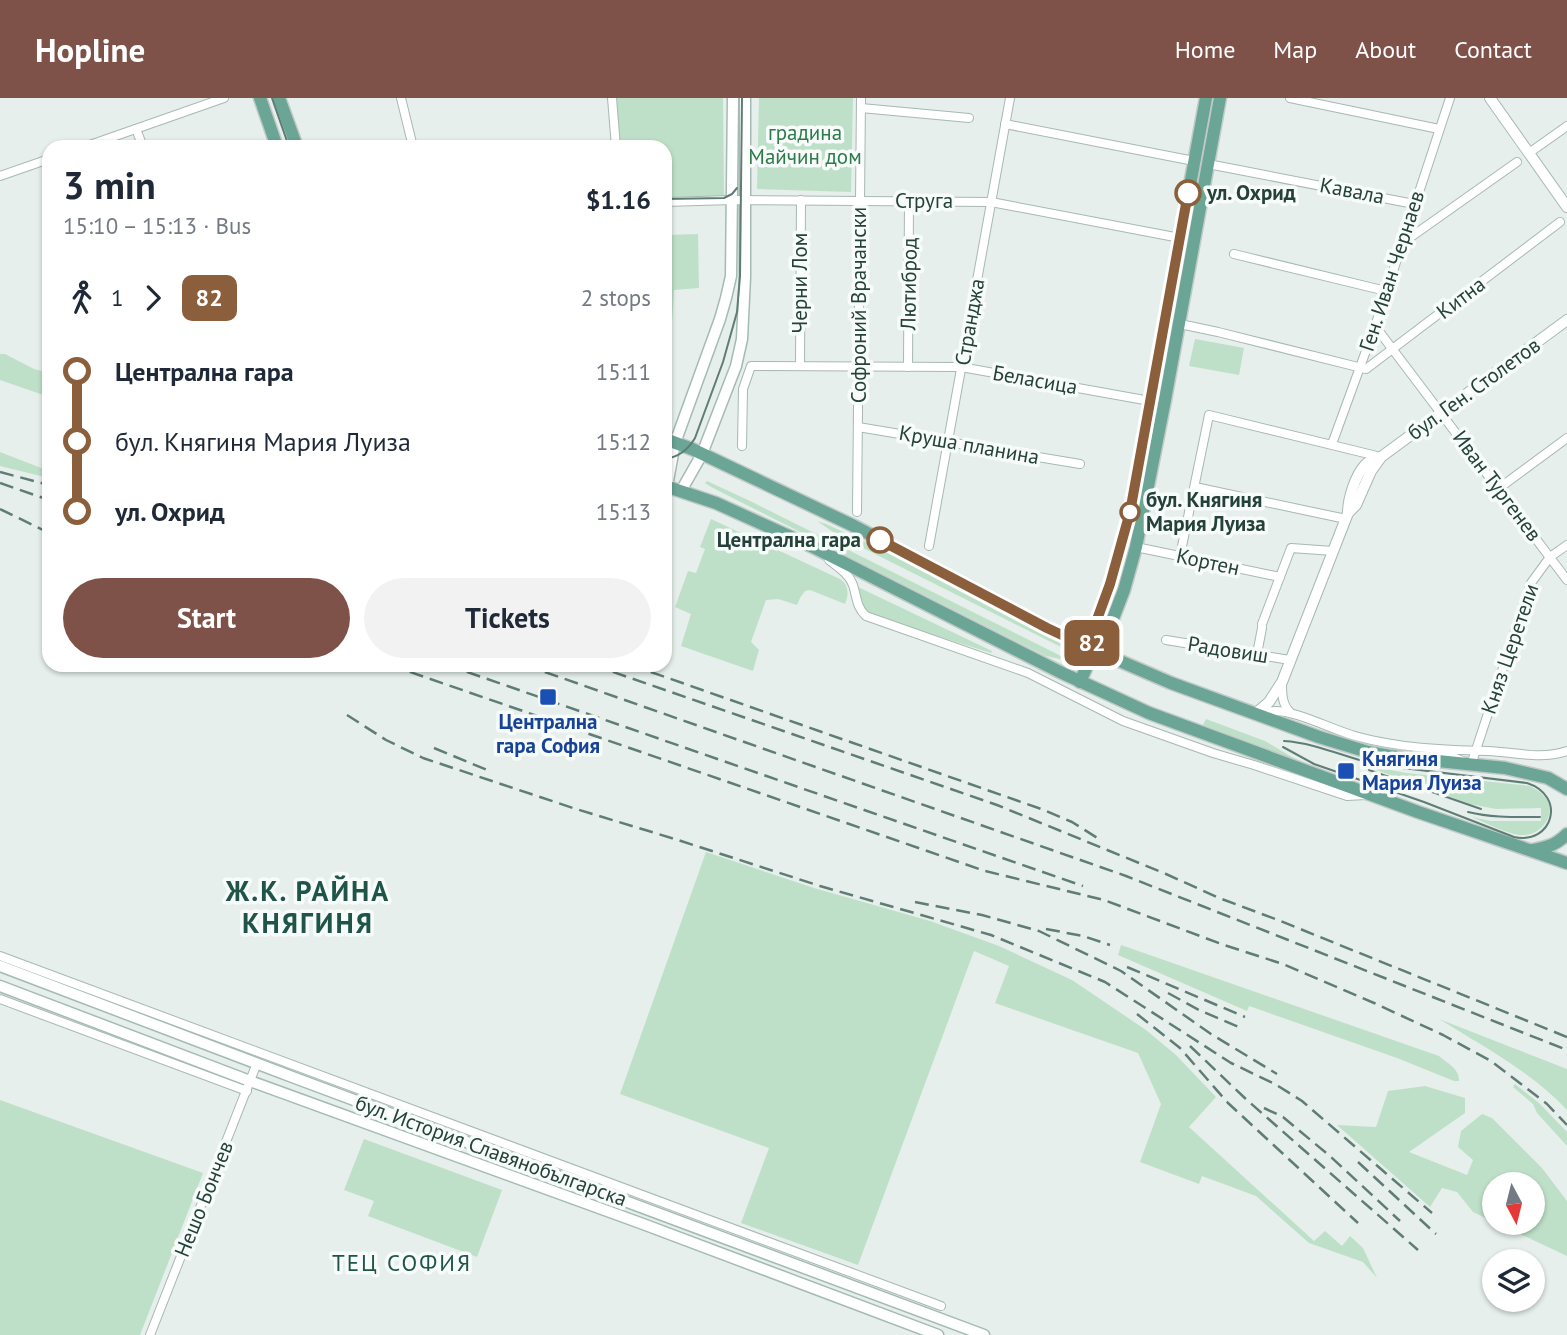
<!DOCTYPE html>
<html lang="en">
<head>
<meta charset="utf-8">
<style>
  body { margin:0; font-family:"PT Sans",sans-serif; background:#f2f2f3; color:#1f2937; height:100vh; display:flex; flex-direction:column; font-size:26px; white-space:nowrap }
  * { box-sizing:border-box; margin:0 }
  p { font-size:23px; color:#747a83 }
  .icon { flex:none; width:38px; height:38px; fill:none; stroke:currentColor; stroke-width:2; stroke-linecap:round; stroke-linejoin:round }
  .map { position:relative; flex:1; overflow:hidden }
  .panel { position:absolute; left:42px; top:42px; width:630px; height:532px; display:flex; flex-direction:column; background:#fff; border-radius:21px; box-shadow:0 2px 5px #0004 }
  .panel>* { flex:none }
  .badge { padding:0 14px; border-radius:10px; font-size:24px; line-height:46px }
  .needle { width:46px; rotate:173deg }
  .tools { position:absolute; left:1482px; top:1074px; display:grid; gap:14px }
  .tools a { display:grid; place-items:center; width:63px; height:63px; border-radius:50%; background:#fff; box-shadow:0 2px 5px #0004; font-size:35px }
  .map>.badge { position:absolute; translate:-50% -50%; box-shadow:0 0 0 4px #fff }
  .legs { display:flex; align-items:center; gap:10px; height:77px; padding:0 21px; font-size:23px }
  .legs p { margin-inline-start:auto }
  .summary { display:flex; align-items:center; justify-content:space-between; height:119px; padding:0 21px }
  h1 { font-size:38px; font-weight:700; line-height:52px }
  .cta { display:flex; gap:14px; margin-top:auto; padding:14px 21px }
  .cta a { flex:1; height:80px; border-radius:42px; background:#7f5249; color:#fff; font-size:28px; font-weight:700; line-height:80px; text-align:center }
  .cta a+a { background:#f2f2f3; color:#1f2937 }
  ul { padding:0 21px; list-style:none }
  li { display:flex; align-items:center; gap:24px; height:70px; font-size:26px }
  li i { display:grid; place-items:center; width:10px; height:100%; margin:0 9px; background:currentColor }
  li i::after { content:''; width:18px; height:18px; margin:-9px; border:5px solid; border-radius:50%; background:#fff }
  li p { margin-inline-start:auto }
  li:first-child i { background:linear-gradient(#0000 50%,currentColor 0) }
  li:last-child i { background:linear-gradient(currentColor 50%,#0000 0) }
  header { display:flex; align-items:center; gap:42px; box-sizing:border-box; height:98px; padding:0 35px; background:#7f5249; color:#fff }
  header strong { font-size:33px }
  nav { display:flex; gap:38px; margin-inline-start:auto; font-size:24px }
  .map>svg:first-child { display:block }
  .green { fill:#bfe0c8 }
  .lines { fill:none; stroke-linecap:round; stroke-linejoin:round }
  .minor-casing { stroke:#a8b8b2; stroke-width:10 }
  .tertiary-casing { stroke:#a8b8b2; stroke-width:12 }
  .secondary-casing { stroke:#a4bbb3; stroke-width:13 }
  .primary-casing { stroke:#c2cac8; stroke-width:15 }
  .minor { stroke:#fff; stroke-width:8 }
  .tertiary { stroke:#fff; stroke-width:10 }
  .secondary { stroke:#fff; stroke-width:10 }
  .primary { stroke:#6aa596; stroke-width:12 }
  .tram { stroke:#5f7d75; stroke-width:2 }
  .rail { stroke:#5f7d75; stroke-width:2.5; stroke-dasharray:14 7; stroke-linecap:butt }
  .line-1-casing { stroke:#fff; stroke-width:16 }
  .line-1 { stroke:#8b5e3c; stroke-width:10 }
  .stop-1-dot { fill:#fff; stroke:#8b5e3c; stroke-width:3.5 }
  .transit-dot { fill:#1a4fb4; stroke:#f7fbf9; stroke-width:2.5 }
  .labels { text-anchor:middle; stroke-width:7; stroke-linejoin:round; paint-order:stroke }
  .park-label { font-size:21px; fill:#2d7a4b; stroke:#f7fbf9 }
  .street-label { font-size:21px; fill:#24423a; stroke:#f7fbf9 }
  .stop-label { font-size:21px; font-weight:bold; fill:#24423a; stroke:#f7fbf9; text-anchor:start }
  .transit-label { font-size:21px; font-weight:bold; fill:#164399; stroke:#f7fbf9 }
  .neighbourhood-label { font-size:23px; letter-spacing:2px; fill:#1f5548; stroke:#f7fbf9 }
  .district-label { font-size:28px; font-weight:bold; letter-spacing:2px; fill:#1f5548; stroke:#f7fbf9 }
</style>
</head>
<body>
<header>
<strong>Hopline</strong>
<nav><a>Home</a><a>Map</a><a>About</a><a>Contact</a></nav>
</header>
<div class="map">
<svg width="1567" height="1237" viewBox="0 0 1567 1237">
  <rect width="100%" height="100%" fill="#e6efeb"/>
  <g class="green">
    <polygon points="614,0 723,0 724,98 665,99 665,49 618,49"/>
    <polygon points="759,0 853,0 851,94 757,91"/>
    <polygon points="665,128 667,137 698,136 699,190 674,192 671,243 665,241"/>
    <polygon points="1195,241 1244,250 1239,277 1189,268"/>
    <polygon points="0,256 5,256 34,271 49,275 49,299 0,282"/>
    <polygon points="0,354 49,373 49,380 0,368"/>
    <polygon points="707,383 748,402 1063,559 1064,562 1046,558 1008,539 711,389 705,385"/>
    <path d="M711,421L840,481C849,487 849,497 845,506L810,492L805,493L800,500L797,507L778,501L766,502L751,544L759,552L753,573L681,548L691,516L675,509L688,473L696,475L705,451L700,449Z"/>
    <polygon points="817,423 826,426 877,449 1071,549 1077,557 839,438"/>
    <path d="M858,489L992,553L991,555L870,517C860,509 861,501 858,489Z"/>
    <polygon points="1206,621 1265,643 1297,662 1203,627"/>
    <path d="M1360,666L1406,675L1530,688C1537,692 1543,695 1547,702C1556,717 1541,737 1524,737C1510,738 1486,725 1472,719L1491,723H1541V710L1496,711L1470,706Z"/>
    <polygon points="706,754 814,790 930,823 999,848 1072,882 1146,932 1176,957 1216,999 1189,1029 1314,1143 1325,1133 1342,1148 1350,1138 1363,1150 1377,1180 1363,1164 1309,1145 1256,1098 1202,1078 1199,1086 1140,1064 1161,1006 1138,955 995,905 1009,868 974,853 858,1167 741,1125 769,1050 620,996"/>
    <path d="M1121,847L1439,958C1447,965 1460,971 1459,983H1454L1397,960L1249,908L1247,913L1118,857Z"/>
    <path d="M1439,921L1567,971V1012C1531,974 1483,948 1439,921Z"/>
    <polygon points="1515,986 1539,1005 1567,1034 1567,1048 1537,1015 1533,1006 1513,989"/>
    <polygon points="1425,988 1465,1000 1465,1015 1409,1054 1467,1077 1473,1062 1458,1049 1461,1033 1482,1016 1492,1020 1542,1070 1567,1103 1567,1158 1497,1125 1533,1125 1533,1087 1494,1087 1494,1124 1473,1114 1457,1094 1442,1090 1430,1109 1337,1027 1376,1029 1388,993"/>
    <polygon points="0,1002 203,1075 140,1237 0,1237"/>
    <polygon points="364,1041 502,1092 477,1159 368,1118 374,1103 344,1092"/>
  </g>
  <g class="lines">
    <defs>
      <g id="minor">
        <polyline points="401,0 413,49"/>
        <polyline points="612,0 616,49"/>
        <polyline points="1290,0 1439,31"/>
        <polyline points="861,10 969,20"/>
        <polyline points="1005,26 1194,63"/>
        <polyline points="136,31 143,49"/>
        <polyline points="84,49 224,0"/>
        <polyline points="1529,55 1567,28"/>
        <polyline points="1208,66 1414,106"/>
        <polyline points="0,78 49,61"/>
        <polyline points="665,104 732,102 991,104 1180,140"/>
        <polyline points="1401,146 1517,64"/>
        <polyline points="1234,156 1386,193"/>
        <polyline points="1180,226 1218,234 1366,271 1560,124"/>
        <polyline points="1375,228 1567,482"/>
        <polyline points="800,268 801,102"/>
        <polyline points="908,269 909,103"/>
        <polyline points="858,329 1080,366"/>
        <polyline points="1332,346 1375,228 1450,0"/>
        <polyline points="742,348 743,291 751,268 961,269 1150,303"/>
        <polyline points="1195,389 1346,421"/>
        <polyline points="1498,391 1567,340"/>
        <polyline points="857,414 861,0"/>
        <polyline points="929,448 1010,0"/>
        <polyline points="1136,449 1280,479"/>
        <polyline points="1180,458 1209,317 1381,359"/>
        <path d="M829,462C838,469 849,476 853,487C857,499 856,509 866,518L1028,575L1123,623L1213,655L1254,667L1347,698L1366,697"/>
        <polyline points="1262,526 1291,450 1333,453"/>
        <polyline points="1166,542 1290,562"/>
        <polyline points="1257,556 1262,530"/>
        <path d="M1282,585C1282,595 1282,607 1290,614"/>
        <path d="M1258,615C1263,615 1269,613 1274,613C1295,612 1333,632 1355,638C1398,650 1443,652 1488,653C1514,654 1541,662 1567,653"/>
        <polyline points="1442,654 1471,667 1531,485 1550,459 1567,447"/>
        <polyline points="0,858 941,1208"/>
        <polyline points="0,901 247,993"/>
        <polyline points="150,1237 257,965"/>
      </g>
      <g id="tertiary">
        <polyline points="1490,0 1567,109"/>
        <path d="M1348,415C1348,401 1355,378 1365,367C1369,363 1375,361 1380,360"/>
        <polyline points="1255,616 1269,604 1282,584 1348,415 1356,407 1371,373 1381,359 1567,222"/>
      </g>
      <g id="secondary">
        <polyline points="667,388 675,345 720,221 726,200 731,178 733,0"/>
        <polyline points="681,393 702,356 736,268 742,241 745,179 745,0"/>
        <polyline points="0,868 295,980 984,1237"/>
        <polyline points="0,888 250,983 643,1126 938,1237"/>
      </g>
      <g id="primary">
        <polyline points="260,0 277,49"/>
        <polyline points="279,0 297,49"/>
        <polyline points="665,341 692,351 854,428 1071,542 1171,585 1319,639 1368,654 1390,658 1505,670 1548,680 1567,691"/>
        <polyline points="665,388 716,405 813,449 1060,574 1149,615 1418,714 1567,765"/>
        <polyline points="1094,552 1104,544 1124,492 1136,449 1165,302 1220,0"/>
        <polyline points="1080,584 1094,552 1091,538 1110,486 1130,414 1206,0"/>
        <path d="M1533,752C1548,749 1556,747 1567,736"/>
      </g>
    </defs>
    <use href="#minor" class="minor-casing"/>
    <use href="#tertiary" class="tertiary-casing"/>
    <use href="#secondary" class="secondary-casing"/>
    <use href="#primary" class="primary-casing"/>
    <use href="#minor" class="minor"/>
    <use href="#tertiary" class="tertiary"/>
    <use href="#secondary" class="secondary"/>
    <use href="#primary" class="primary"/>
    <g class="tram">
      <polyline points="272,0 289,49"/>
      <polyline points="665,101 724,100 732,96 737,90"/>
      <path d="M665,361C679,359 688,352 695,340L723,264L737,214L740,178L742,0"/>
      <path d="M1283,649L1314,666L1424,704L1514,739C1553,747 1567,698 1527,685L1378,667C1346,660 1317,645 1284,643"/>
      <polyline points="1369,672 1481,711"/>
      <path d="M1468,714C1492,720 1516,719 1540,719"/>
    </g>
    <g class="rail">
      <polyline points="0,374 49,387"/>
      <polyline points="0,385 49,402"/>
      <polyline points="0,411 49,435"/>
      <polyline points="390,567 985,773 1104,802 1224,847 1283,866 1374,905 1443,937 1491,963 1547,1006 1567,1027"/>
      <polyline points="447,567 1083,788"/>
      <polyline points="525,567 1126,778 1567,952"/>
      <polyline points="593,567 997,707 1166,776 1219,800 1278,822 1567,939"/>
      <polyline points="631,567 1044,712 1072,724 1099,741"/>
      <polyline points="347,617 386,642 423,660 573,710 678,742 820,788 991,837 1105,884 1231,965 1275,986 1302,1003 1432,1115"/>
      <polyline points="434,650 492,674"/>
      <polyline points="915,804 982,817 1039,833 1121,873 1211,936 1277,976"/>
      <polyline points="1046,831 1083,838 1110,847"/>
      <polyline points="1127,869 1245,919"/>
      <polyline points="1168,895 1199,912 1241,930"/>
      <polyline points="1137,916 1180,950 1228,1005 1358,1125"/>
      <polyline points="1190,948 1248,1003 1418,1152"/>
      <polyline points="1264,1010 1283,1019 1331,1059 1400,1123"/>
      <polyline points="1358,1064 1436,1136"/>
    </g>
  </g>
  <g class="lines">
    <defs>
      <polyline id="line-1" points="880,442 1047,530 1094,552 1091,538 1110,486 1130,414 1188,95"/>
    </defs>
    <use href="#line-1" class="line-1-casing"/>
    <use href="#line-1" class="line-1"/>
  </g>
  <g class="stop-1-dot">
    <circle cx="1188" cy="95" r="12"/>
    <circle cx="1130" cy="414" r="9"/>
    <circle cx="880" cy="442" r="12"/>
  </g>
  <g class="transit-dot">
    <rect x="539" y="590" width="18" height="18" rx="3.5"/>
    <rect x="1337" y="664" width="18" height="18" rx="3.5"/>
  </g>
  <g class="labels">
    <g class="park-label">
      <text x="805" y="42">градина<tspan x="805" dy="24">Майчин дом</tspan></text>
    </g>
    <g class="street-label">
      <text transform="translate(1352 93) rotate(11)" y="7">Кавала</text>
      <text x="924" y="110">Струга</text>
      <text transform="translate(1392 173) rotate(-72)" y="7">Ген. Иван Чернаев</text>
      <text transform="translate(800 185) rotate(-90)" y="7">Черни Лом</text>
      <text transform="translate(909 186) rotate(-89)" y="7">Лютиброд</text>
      <text transform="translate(1461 200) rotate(-37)" y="7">Китна</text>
      <text transform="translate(859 207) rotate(-90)" y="7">Софроний Врачански</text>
      <text transform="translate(970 224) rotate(-80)" y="7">Странджа</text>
      <text transform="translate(1035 282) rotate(10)" y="7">Беласица</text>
      <text transform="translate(1474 291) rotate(-36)" y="7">бул. Ген. Столетов</text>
      <text transform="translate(969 347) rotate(10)" y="7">Круша планина</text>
      <text transform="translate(1497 388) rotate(53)" y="7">Иван Тургенев</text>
      <text transform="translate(1208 464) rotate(12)" y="7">Кортен</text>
      <text transform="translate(1510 551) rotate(-71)" y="7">Княз Церетели</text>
      <text transform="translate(1228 552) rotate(9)" y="7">Радовиш</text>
      <text transform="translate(491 1053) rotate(20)" y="7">бул. История Славянобългарска</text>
      <text transform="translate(204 1101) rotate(-68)" y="7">Нешо Бончев</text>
    </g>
    <g class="stop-label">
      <text x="1207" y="102">ул. Охрид</text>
      <text x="1146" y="409">бул. Княгиня<tspan x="1146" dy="24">Мария Луиза</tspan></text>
      <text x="861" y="449" text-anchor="end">Централна гара</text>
    </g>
    <g class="transit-label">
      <text x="548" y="631">Централна<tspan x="548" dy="24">гара София</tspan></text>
      <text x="1362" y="668" text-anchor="start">Княгиня<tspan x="1362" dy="24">Мария Луиза</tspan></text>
    </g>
    <g class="neighbourhood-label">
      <text x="402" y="1173">ТЕЦ СОФИЯ</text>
    </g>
    <g class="district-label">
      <text x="308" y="803">Ж.К. РАЙНА<tspan x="308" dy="32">КНЯГИНЯ</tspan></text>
    </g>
  </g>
</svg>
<div class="tools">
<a><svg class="needle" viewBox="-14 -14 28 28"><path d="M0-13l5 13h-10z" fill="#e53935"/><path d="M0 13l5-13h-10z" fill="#747a83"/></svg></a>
<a><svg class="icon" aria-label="layers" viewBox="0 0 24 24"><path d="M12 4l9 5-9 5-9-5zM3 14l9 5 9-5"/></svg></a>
</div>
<b class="badge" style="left:1092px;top:545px;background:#8b5e3c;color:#fff">82</b>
<section class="panel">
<div class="summary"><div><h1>3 min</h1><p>15:10 – 15:13 · Bus</p></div><b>$1.16</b></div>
<div class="legs"><svg class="icon" aria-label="walk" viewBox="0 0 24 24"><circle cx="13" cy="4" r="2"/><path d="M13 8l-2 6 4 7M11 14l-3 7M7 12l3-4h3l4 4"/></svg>1<svg class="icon" aria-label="forward" viewBox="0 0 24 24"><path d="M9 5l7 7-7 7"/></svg><b class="badge" style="background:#8b5e3c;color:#fff">82</b><p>2 stops</p></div>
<ul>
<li><i style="color:#8b5e3c"></i><b>Централна гара</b><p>15:11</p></li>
<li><i style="color:#8b5e3c"></i><span>бул. Княгиня Мария Луиза</span><p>15:12</p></li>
<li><i style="color:#8b5e3c"></i><b>ул. Охрид</b><p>15:13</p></li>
</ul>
<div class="cta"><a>Start</a><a>Tickets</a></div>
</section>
</div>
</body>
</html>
